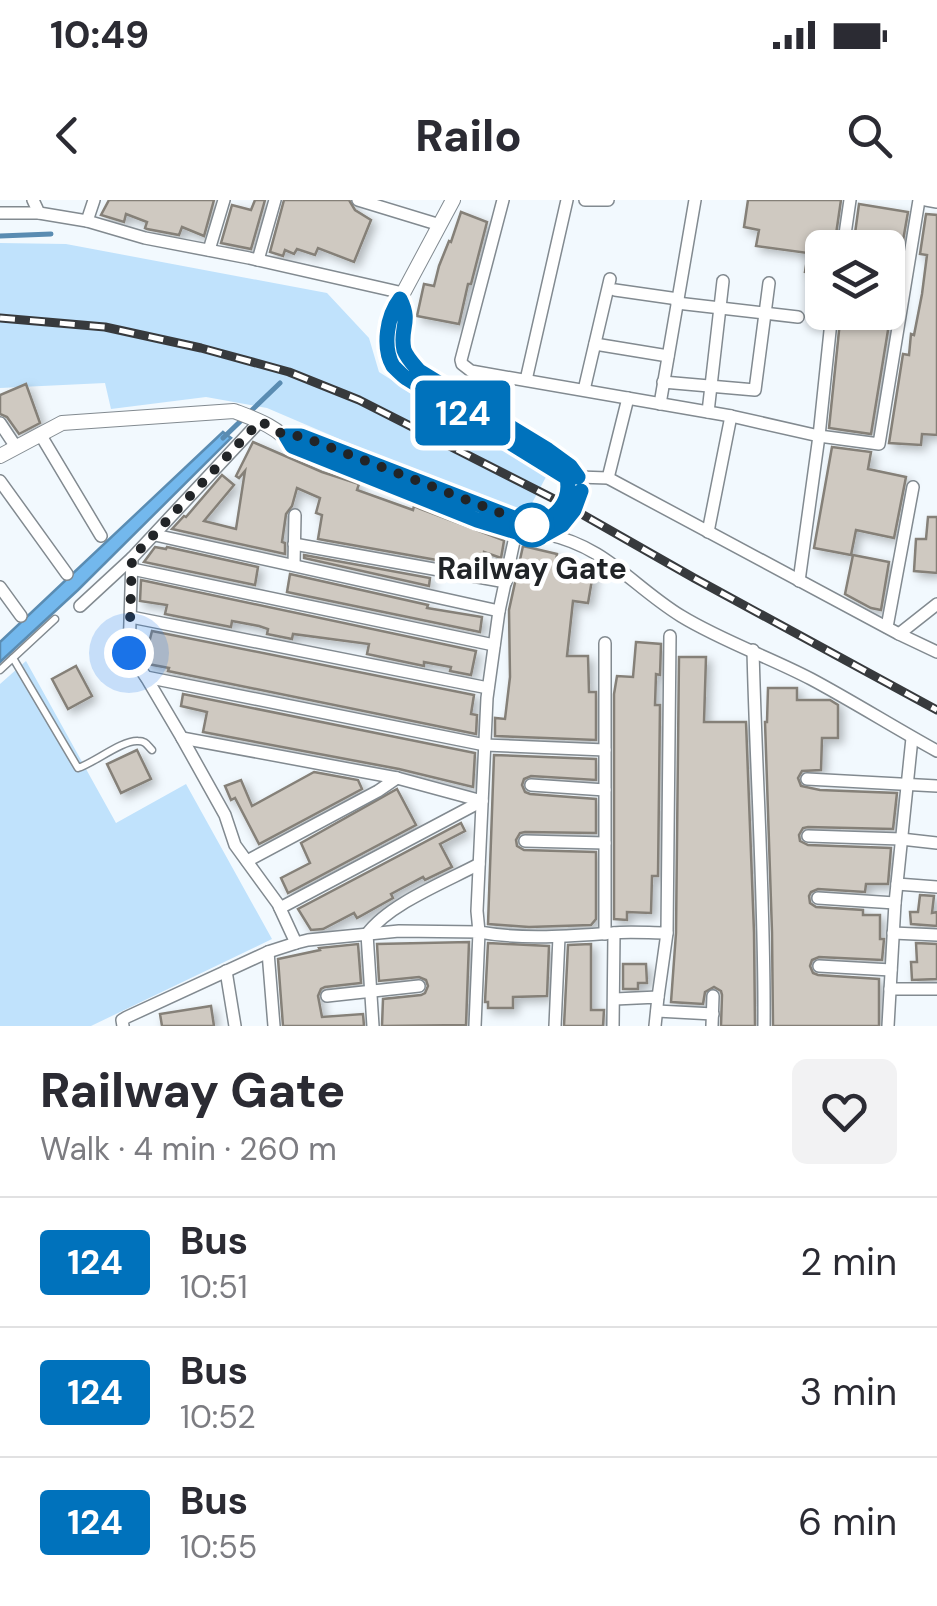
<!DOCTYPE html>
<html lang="en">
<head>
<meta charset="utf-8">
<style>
  body { margin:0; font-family:"DM Sans",sans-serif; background:#f2f2f3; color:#2b2b33; height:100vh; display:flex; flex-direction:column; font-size:38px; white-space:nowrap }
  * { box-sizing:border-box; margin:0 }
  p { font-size:32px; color:#7c7c81 }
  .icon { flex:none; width:55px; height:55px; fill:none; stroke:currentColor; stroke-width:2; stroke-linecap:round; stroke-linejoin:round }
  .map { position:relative; height:826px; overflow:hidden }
  .drawer { display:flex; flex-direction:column; background:#fff; flex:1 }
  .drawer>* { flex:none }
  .badge { padding:0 20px; border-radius:8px; font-size:35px; line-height:65px }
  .buttons { position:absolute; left:805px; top:30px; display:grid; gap:20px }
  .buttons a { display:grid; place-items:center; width:100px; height:100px; border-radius:15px; background:#fff; box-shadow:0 2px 8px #0004; font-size:50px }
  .you { position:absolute; width:50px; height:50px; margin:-25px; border:8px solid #fff; border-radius:50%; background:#1a73e8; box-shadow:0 0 0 15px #1a73e833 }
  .map>.badge { position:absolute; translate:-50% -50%; box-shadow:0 0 0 5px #fff }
  .round { display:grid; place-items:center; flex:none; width:105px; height:105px; border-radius:15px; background:#f2f2f3 }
  .summary { display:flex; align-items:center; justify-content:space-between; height:170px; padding:0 40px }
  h1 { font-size:48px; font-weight:800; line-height:75px }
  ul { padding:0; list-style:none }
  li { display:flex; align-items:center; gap:30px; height:130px; padding:0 40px; border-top:2px solid #e1e1e2 }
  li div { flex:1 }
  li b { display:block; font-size:38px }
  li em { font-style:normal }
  li .badge { min-width:110px; font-weight:700; text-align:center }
  .status { display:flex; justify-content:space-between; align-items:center; height:70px; padding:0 50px; background:#fff; direction:ltr }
  .status svg { height:28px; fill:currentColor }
  header { display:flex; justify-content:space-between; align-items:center; height:130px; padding:0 40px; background:#fff; font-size:45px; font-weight:800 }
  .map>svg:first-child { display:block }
  .green { fill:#c0e2fc }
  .water { fill:#73b8ed; stroke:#5a8cb2; stroke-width:2.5 }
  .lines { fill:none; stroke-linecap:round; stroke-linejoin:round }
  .stream { stroke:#5a8cb2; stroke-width:5 }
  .building { fill:#cfc9c1; stroke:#858078; stroke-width:2.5; filter:url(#shadow) }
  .service-casing { stroke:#828a90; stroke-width:9 }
  .minor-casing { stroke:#828a90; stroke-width:14 }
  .tertiary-casing { stroke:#828a90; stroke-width:16 }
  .service { stroke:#fff; stroke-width:6 }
  .minor { stroke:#fff; stroke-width:11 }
  .tertiary { stroke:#fff; stroke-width:14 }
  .rail-casing { stroke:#373a3d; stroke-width:9 }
  .rail { stroke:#fff; stroke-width:5; stroke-dasharray:15; stroke-linecap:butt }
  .line-casing { stroke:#fff; stroke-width:22 }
  .line { stroke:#0072bc; stroke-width:15 }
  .walk { stroke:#212427; stroke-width:10; stroke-dasharray:0 18 }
  .stop-dot { fill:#fff; stroke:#0072bc; stroke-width:5 }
  .labels { text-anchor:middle; stroke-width:9; stroke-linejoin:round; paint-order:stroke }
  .stop-label { font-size:30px; font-weight:bold; fill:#212427; stroke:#fff }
</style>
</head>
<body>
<div class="status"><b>10:49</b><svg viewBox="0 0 49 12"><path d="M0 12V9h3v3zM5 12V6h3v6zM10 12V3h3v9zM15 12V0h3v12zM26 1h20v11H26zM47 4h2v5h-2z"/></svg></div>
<header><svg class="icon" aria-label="back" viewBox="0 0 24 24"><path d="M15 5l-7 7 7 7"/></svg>Railo<svg class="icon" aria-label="search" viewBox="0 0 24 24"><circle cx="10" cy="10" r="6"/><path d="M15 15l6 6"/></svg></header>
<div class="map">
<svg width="937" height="826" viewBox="0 0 937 826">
  <defs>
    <filter id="shadow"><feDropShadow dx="4.5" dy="4.5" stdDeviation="5" flood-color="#0004"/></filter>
  </defs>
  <rect width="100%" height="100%" fill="#f2f9fe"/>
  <g class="green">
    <polygon points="0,43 66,44 327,93 369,138 379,172 546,277 524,318 267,208 206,197 111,209 105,183 0,188"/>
    <polygon points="26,461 116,623 186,584 272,739 91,826 0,826 0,484"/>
  </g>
  <polygon class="water" points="223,232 231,238 78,390 0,462 0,442"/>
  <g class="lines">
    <g class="stream">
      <polyline points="0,36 51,34"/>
      <polyline points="223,238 280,183"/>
    </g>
  </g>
  <g class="building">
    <polygon points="109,0 214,0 204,36 182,27 179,35 147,29 145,28 147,22 126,14 124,22 101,15"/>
    <polygon points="255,0 265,0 251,49 221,43 232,5 251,10"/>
    <polygon points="284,0 349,0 355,10 371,20 354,62 318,48 315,55 297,49 294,54 285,50 283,56 270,52"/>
    <polygon points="748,0 841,0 834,48 822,48 822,74 805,72 808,53 756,46 759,30 744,27"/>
    <polygon points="859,4 908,12 898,69 888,67 888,48 853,48"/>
    <polygon points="461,12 487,22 471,84 468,84 459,124 417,116 424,84 434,86 439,66 449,41 451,42"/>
    <polygon points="926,14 937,15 937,235 922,234 921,245 889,243 903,154 909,155 911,134 914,135 922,94 927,55 920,54"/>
    <polygon points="853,112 891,112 871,234 829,228 840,121 851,123"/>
    <polygon points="26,184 40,223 19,234 7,217 0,214 0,195"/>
    <polygon points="253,242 322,272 359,284 357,290 413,310 414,306 421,309 503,340 504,341 501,358 484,352 482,368 318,339 322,315 316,313 320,298 297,288 292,306 286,314 282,342 285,343 285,354 172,329 184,316 186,317 222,275 234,285 204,321 236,329 245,271 239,278 236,276"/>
    <polygon points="832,247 871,252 868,269 906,277 894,338 856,330 851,355 814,348"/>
    <polygon points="928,317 937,317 937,373 914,371 916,339 926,339"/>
    <polygon points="523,346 557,354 556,362 594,368 588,403 573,401 567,456 588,456 589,492 596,492 596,540 495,536 495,518 505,519 510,477 509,410"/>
    <polygon points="155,347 166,349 167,347 258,367 255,385 144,362"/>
    <polygon points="304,355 430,378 429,386 304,358"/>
    <polygon points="853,355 889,362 881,410 871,408 845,394"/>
    <polygon points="290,374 428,405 427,408 482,417 480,432 287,392"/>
    <polygon points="141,380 476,451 471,475 450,471 451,467 424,462 424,466 367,454 369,444 293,434 292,439 267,434 268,429 259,426 232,421 231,427 165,414 167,405 140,401"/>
    <polygon points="152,431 474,495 471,514 477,515 476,534 168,471 169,468 148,464 143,456 145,446 148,447"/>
    <polygon points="636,442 661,444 660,475 656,474 655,505 660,505 658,676 652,676 651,713 627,712 627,720 614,719 614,494 617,476 633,477"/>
    <polygon points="679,457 706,457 704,522 746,522 754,732 755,826 721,826 722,795 721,791 714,787 705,792 703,804 671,802 676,733"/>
    <polygon points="76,466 92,496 68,509 52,479"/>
    <polygon points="768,488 797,488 797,500 830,500 838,505 838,538 822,538 821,570 802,571 798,578 801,586 820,590 897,593 893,629 808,627 803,628 799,635 800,641 808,645 891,648 888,684 866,684 865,692 818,689 811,692 809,696 810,703 816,707 863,710 863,715 880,715 880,739 884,739 882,760 819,757 812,760 810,766 813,773 818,775 879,779 879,826 773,826 772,732 765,522 767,522"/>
    <polygon points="183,494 475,553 473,587 399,569 203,532 207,512 181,506"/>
    <polygon points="137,550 151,579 121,593 107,564"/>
    <polygon points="494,555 596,559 596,580 531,576 524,579 522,585 525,592 530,594 596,599 596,633 525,632 520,633 516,640 517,646 524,650 596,652 596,719 591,725 529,727 488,724"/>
    <polygon points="314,572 358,580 362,589 259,644 235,598 231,600 225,586 241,580 252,606"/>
    <polygon points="397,589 416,625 288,693 281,678 310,663 301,643"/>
    <polygon points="461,623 465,631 440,644 452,667 425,680 423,677 391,694 393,698 357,718 354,713 323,729 311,730 298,709"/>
    <polygon points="920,695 934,696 932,713 937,712 937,726 911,724 910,712 918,712"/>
    <polygon points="469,742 466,825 382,826 383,799 421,795 425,793 428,786 426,780 419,777 379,781 377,744"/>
    <polygon points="488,743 549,746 547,796 513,797 513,808 488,808 488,802 485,802"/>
    <polygon points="916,743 937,744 937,779 912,780 911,762 917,762"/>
    <polygon points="358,744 361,783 325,787 321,789 318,796 322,817 363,814 364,826 283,826 278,759 320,750 319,748"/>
    <polygon points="591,744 591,810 604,810 603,826 564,826 568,745"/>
    <polygon points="623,764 646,764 647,783 638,783 638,789 623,789"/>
    <polygon points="211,806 214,826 162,826 160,814"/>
  </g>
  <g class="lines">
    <defs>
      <g id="service">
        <path d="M13,458L78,568C94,563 122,540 138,541C146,541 147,545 152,550"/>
        <polyline points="0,470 55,419"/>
      </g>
      <g id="minor">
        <polyline points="33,0 39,13 87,21 94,0"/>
        <polyline points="358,0 440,25"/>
        <polyline points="503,0 461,160 462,164 471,171 731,216 819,236 879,244 919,0"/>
        <polyline points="585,0 608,0"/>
        <polyline points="926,0 937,2"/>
        <polyline points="0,13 39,13"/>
        <polyline points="87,21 145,38 249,58 403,93"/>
        <polyline points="843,48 850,0"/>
        <polyline points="209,50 224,0"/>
        <polyline points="258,60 275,0"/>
        <polyline points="615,90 678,99"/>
        <polyline points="677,103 798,117"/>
        <polyline points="595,144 668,156"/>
        <polyline points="526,180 567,0"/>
        <polyline points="663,182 755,190 769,83"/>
        <polyline points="584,190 610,79"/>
        <polyline points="660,204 695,0"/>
        <polyline points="708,212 723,81"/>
        <polyline points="260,221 132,358 129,453 146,477 182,538 225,615 235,645 278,704 296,743 308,740 399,731 479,732 475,826"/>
        <polyline points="0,223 16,247"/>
        <polyline points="40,234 101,336"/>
        <polyline points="578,277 608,278 899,434 937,452"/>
        <polyline points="608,278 628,198"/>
        <polyline points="0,281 67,374"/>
        <path d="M516,332L499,411L487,498L477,711L479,732C523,740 568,736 612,733C630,731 649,733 667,733L670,436"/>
        <polyline points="708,332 731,216"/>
        <path d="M546,334C607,347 631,385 681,416C722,441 769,457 811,479C854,502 895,528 937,551"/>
        <polyline points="155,335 499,411"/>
        <polyline points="294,344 506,382"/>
        <polyline points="294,365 295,315"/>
        <polyline points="132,369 494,445"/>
        <polyline points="799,381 819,236 832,112"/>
        <polyline points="0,387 21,416"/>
        <polyline points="80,406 132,358"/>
        <polyline points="131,417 488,488"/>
        <polyline points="887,427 913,287"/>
        <polyline points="899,434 937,404"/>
        <path d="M753,450C756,576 765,701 764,826"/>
        <polyline points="146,477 485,545 605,550"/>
        <polyline points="182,538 397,578 482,601"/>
        <polyline points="807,579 937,586"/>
        <polyline points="531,585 605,590"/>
        <polyline points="808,636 901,639 937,643"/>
        <polyline points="525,641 605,643"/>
        <polyline points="247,661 378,591 397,578"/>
        <polyline points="897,684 937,687"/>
        <polyline points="818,698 895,703"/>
        <polyline points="280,708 482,601"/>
        <polyline points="893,733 937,735"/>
        <polyline points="605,734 605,443"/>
        <polyline points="268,752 274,826"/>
        <polyline points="819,766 891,770"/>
        <polyline points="226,771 235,826"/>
        <polyline points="890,789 937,789"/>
        <polyline points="327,796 419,786"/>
        <polyline points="658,797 667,733"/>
        <polyline points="615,799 658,797 655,826"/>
        <polyline points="657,811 713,814"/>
        <polyline points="123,826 122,820 127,817 268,752 296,743"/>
        <path d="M373,826L367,734C389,704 445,682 479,664"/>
        <polyline points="555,826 559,737"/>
        <polyline points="613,826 614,733"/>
        <polyline points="712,826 713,796"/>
        <polyline points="888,826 895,703 912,538"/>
      </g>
      <g id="tertiary">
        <path d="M286,236H301L532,325C555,320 572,302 567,278L406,178C404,177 394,168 393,166C382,146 387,116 400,99L453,0"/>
        <path d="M0,256L62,223L234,211C255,219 279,227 292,246C342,266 391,286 441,305C463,314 505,333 527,335C558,338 597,299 573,270C556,250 525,237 503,224C475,208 447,189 419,171C414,165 407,158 404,150C399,129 412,122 400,99"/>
      </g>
    </defs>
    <use href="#service" class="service-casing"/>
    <use href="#minor" class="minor-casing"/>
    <use href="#tertiary" class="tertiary-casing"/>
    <use href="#service" class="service"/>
    <use href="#minor" class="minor"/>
    <use href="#tertiary" class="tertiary"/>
    <defs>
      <polyline id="rail" points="0,118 105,127 201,148 289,172 359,200 564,304 694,378 937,510"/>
    </defs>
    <use href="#rail" class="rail-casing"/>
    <use href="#rail" class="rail"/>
  </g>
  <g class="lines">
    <defs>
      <path id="line" d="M578,277L570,266L548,250L419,171C414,165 407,158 404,150C399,128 412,123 400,99C387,116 382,147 393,166C394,167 404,177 406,178L567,278C572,302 555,320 532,325L301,236H286L292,246L477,320L526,335L546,334L562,325L574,310L581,291"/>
    </defs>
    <use href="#line" class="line-casing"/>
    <use href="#line" class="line"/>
    <polyline class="walk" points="129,453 132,358 260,221 286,236 301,236 532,325"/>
  </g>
  <circle class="stop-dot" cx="532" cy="325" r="20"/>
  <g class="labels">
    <g class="stop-label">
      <text x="532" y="379">Railway Gate</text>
    </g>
  </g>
</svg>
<div class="buttons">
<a><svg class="icon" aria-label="layers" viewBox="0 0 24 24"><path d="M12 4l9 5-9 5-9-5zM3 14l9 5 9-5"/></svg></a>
</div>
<div class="you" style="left:129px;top:453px"></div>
<b class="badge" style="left:463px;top:213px;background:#0072bc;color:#fff">124</b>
</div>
<section class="drawer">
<div class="summary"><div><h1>Railway Gate</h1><p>Walk · 4 min · 260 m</p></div><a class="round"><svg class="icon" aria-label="heart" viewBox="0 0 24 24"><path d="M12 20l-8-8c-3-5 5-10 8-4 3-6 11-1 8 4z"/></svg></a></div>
<ul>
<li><span class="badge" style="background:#0072bc;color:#fff">124</span><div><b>Bus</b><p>10:51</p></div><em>2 min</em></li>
<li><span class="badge" style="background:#0072bc;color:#fff">124</span><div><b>Bus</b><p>10:52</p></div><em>3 min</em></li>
<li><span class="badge" style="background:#0072bc;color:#fff">124</span><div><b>Bus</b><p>10:55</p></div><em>6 min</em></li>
</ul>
</section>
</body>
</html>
